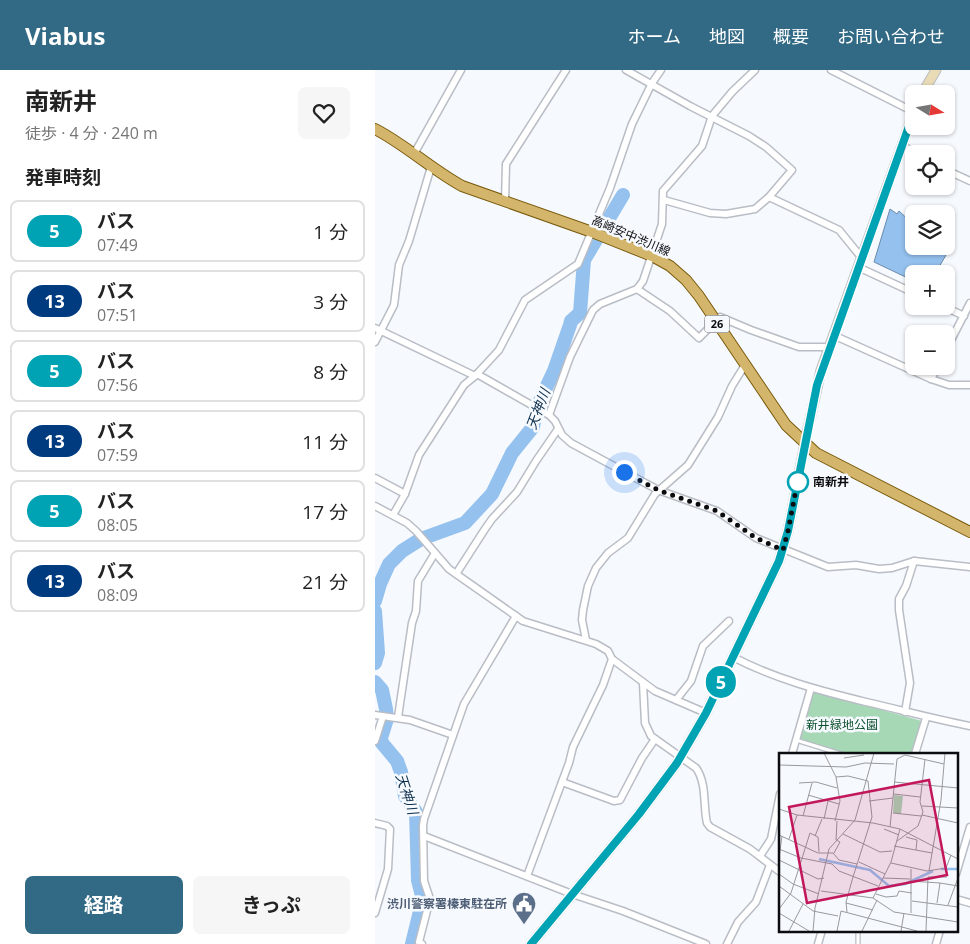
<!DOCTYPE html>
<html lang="ja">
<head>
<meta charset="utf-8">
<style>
  body { margin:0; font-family:"Open Sans","Noto Sans JP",sans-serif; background:#f6f6f6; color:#222; height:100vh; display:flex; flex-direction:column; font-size:19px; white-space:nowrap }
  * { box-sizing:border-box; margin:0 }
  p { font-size:16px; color:#767676 }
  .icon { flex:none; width:28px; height:28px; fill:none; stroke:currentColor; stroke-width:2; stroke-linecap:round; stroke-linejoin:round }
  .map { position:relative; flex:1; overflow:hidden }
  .side { display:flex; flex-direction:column; background:#fff; width:375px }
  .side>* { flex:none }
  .badge { padding:0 10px; border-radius:16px; font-size:18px; line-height:32px }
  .needle { width:32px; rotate:101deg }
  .controls { position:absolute; left:530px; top:15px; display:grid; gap:10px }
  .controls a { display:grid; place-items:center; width:50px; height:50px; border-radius:8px; background:#fff; box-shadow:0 1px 4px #0004; font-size:25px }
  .you { position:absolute; width:25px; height:25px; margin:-12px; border:4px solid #fff; border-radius:50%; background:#1a73e8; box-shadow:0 0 0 8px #1a73e833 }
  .map>.badge { position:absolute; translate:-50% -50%; box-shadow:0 0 0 2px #fff }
  h2 { padding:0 25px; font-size:19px; line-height:45px }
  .round { display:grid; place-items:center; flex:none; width:52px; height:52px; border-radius:8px; background:#f6f6f6 }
  .overview { display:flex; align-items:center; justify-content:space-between; height:85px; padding:0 25px }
  h1 { font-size:24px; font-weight:700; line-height:38px }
  .button { display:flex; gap:10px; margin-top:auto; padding:10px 25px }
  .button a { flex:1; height:58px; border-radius:8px; background:#326984; color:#fff; font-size:20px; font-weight:700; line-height:58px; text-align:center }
  .button a+a { background:#f6f6f6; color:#222 }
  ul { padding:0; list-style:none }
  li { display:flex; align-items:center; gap:15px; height:62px; margin:0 10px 8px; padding:0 15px; border:2px solid #e0e0e0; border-radius:8px }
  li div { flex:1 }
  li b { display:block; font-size:19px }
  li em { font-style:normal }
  li .badge { min-width:55px; font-weight:700; text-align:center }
  header { display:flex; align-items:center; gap:30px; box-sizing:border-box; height:70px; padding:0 25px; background:#326984; color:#fff }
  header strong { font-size:24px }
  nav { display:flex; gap:28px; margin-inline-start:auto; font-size:18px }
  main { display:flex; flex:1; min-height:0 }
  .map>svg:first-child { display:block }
  .green { fill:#a7d8b6 }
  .water { fill:#94c1ee; stroke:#6b8bab }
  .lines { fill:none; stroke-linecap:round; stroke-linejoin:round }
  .river { stroke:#94c1ee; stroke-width:14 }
  .service-casing { stroke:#b9bdc5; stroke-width:5.5 }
  .minor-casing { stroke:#b9bdc5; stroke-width:9 }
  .secondary-casing { stroke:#b9bdc5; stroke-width:11 }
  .primary-casing { stroke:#7a5b0c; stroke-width:12 }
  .service { stroke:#fff; stroke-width:3 }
  .minor { stroke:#fff; stroke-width:6 }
  .secondary { stroke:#e9dbb6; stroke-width:9 }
  .primary { stroke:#d3b66c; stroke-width:10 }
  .line-casing { stroke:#fff; stroke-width:11 }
  .line { stroke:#00a3b4; stroke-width:8 }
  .walk { stroke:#0b0c0f; stroke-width:5; stroke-dasharray:0 9 }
  .stop-dot { fill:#fff; stroke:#00a3b4; stroke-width:2.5 }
  .labels { text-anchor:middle; stroke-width:5; stroke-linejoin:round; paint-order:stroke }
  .shield { fill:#f6f9fe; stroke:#525357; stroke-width:1 }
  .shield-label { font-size:11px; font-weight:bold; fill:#0b0c0f }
  .street-label { font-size:12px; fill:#0b0c0f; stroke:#f6f9fe }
  .stop-label { font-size:12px; font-weight:bold; fill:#0b0c0f; stroke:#f6f9fe; text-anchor:start }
  .park-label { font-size:12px; fill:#0d502d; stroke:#f6f9fe }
  .service-label { font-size:12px; font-weight:bold; fill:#4e5e75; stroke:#f6f9fe; text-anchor:end }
  .water-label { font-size:14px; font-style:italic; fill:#0d2f4c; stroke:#f6f9fe }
  .inset-river { fill:none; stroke:#94c1ee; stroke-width:2.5 }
  .inset-road { fill:none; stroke:#989a9e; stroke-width:1 }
  .view { fill:#c2185b; fill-opacity:0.15; stroke:#c2185b; stroke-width:2.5 }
  .inset-edge { fill:none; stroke:#0b0c0f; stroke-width:2.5 }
</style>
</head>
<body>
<header>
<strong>Viabus</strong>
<nav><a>ホーム</a><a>地図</a><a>概要</a><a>お問い合わせ</a></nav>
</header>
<main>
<section class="side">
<div class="overview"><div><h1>南新井</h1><p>徒歩 · 4 分 · 240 m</p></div><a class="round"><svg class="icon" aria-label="heart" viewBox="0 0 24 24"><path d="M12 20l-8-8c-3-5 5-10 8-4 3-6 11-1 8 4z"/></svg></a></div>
<h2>発車時刻</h2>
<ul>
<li><span class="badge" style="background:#00a3b4;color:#fff">5</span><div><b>バス</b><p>07:49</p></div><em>1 分</em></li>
<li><span class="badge" style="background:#003b80;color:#fff">13</span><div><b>バス</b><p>07:51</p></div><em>3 分</em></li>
<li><span class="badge" style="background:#00a3b4;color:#fff">5</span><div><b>バス</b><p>07:56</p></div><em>8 分</em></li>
<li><span class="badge" style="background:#003b80;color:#fff">13</span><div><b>バス</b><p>07:59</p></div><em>11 分</em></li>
<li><span class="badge" style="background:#00a3b4;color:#fff">5</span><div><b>バス</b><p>08:05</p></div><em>17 分</em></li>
<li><span class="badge" style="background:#003b80;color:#fff">13</span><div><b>バス</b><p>08:09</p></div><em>21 分</em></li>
</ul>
<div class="button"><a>経路</a><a>きっぷ</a></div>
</section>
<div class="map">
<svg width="595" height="874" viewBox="0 0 595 874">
  <rect width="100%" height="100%" fill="#f6f9fe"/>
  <polygon class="green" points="439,621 547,651 537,684 473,684 424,669"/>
  <polygon class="water" points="515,139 522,144 524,141 539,155 539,176 571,176 575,178 560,204 539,204 539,211 499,192"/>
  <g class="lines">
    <g class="river">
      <polyline points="0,531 5,514 14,494 27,481 46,469 90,453 117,424 137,383 158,357 162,337 179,301 195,255 196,251 205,243 209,190 248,125"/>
      <polyline points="0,541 3,583 0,593"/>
      <polyline points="0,612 7,620 11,639 12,649 6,668 7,673 22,691 26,702 30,726 41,742 43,810 47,826 47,833 37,874"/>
    </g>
    <defs>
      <g id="service">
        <polyline points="421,670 466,684"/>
        <polyline points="483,860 483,874"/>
      </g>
      <g id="minor">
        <polyline points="251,0 315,36 374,66 391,77 417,100 394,127 380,139 351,144 335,143 289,130"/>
        <polyline points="456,0 539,42"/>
        <polyline points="527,75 542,84"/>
        <polyline points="39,84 86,0"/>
        <polyline points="571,100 595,111"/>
        <polyline points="394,127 464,160 486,187"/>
        <polyline points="130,132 131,94 191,0"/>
        <polyline points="483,197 539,223"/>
        <polyline points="262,219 295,241 324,268 345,247 376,260 424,277 455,277"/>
        <polyline points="568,236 589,246"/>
        <polyline points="0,258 100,306"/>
        <polyline points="458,265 556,309 574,315 595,315"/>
        <polyline points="0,272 19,235 24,195 34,171 56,97"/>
        <polyline points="571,280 595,233"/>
        <polyline points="102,304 174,345 180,351 187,365 196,373 283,420 342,441 381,468 453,497 481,495 504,499 517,498 539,491 595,497"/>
        <polyline points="556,309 563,296"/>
        <polyline points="174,345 195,287 218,240 225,234 262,219 268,211 287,154 288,121 327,76 337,46 357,22 380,0"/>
        <polyline points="0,408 30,424"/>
        <polyline points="0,436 32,453 41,461 74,499 148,551 221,574 233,581 237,589 280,621 331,643"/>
        <polyline points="18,445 30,424 44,385 89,315 100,306 124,280 150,230 203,194 235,118 257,54 277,13 286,0"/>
        <polyline points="81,504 110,459 117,449 142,422 161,391 183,359"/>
        <polyline points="211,570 207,550 208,540 213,516 221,498 233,483 253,468 280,424 313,395 343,347 357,316 370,295"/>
        <path d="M358,587C400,609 446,621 491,632C526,640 560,649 595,656"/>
        <path d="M268,613L270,653L276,666L321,698C332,713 328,736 332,753L335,757L375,779L405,802"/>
        <polyline points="301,630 316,611 328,576 354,551"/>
        <polyline points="530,642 535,613 524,540 524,529 531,516 539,491"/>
        <polyline points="0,645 35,650 78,665"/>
        <polyline points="23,647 37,553 41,541 43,511 60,483"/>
        <polyline points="0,671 8,646"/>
        <polyline points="417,684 436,618"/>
        <polyline points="540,684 551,648"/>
        <polyline points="187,712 239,731 245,730 267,688 280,669"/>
        <polyline points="0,753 12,756 15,759 13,799 0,843"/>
        <polyline points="49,766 197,824 248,841 331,874"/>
        <polyline points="385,786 396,769 405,724"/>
        <polyline points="581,804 595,757"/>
        <polyline points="152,806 194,693 198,677 228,615 237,589"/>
        <polyline points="581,829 595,833"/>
        <polyline points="47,874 44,872 54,833 54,826 49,811 48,756 49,749 89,634 141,546"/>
        <polyline points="352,874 363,852 381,832 395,795"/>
        <polyline points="443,874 447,860"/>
        <polyline points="561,874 565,860"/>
      </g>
      <g id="secondary">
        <polyline points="547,24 561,0"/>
        <polyline points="156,874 264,744 302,693 331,643 404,491 413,461 432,363 446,300 539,42"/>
      </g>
      <path id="primary" d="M0,59C31,75 56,99 87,116L217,162L277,186L295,196L311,210L324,226L411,355L441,383L595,462"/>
    </defs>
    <use href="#service" class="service-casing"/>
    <use href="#minor" class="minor-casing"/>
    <use href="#secondary" class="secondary-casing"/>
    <use href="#primary" class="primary-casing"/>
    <use href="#service" class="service"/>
    <use href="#minor" class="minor"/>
    <use href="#secondary" class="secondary"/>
    <use href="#primary" class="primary"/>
  </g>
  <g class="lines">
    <defs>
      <polyline id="line" points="156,874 264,744 302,693 331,643 404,491 413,461 442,315 539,42"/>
    </defs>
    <use href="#line" class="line-casing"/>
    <use href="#line" class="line"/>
    <polyline class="walk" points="249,402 283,420 342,441 381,468 408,480 413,461 424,404 423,412"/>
  </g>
  <defs>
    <symbol id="civic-pin" viewBox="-11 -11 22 30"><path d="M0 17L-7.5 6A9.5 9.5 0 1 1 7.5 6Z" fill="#5c6f8a" stroke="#f6f9fe"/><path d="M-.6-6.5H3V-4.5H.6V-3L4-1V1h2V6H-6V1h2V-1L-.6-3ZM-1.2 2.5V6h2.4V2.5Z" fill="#fff"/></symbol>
  </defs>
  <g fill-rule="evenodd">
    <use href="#civic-pin" x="135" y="820" width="28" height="38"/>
  </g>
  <circle class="stop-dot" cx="423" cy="412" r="10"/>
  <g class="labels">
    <rect class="shield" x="329.5" y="245.5" width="25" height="17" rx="4"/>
    <g class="shield-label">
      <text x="342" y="258">26</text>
    </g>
    <g class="street-label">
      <text transform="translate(256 166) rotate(23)" y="4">高崎安中渋川線</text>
    </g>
    <g class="stop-label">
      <text x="438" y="416">南新井</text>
    </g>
    <g class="park-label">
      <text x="467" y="659">新井緑地公園</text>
    </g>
    <g class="service-label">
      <text x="132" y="838">渋川警察署榛東駐在所</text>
    </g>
    <g class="water-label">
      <text transform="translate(163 339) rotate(-69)" y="5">天神川</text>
      <text transform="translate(32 724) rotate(72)" y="5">天神川</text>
    </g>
  </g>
  <g transform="translate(404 683)">
    <rect width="179" height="179" fill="#f6f9fe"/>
    <path d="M115,42L124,43L122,61L114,60Z" fill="#a7d8b6"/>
    <path class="inset-river" d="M40,106L91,117L110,133L126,131L154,118M162,116H179"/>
    <path class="inset-road" d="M45,0L57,24L61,48L56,68M65,5L85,2M0,12L67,14L86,10L115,11M57,24L69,23L89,28L93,64L74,124M115,29L179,35M20,30L37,29L58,35M115,41L141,44M29,42L60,51M90,48L114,45M143,53L179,55M0,56L18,62L94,70L121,76L179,106M114,60L142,63M143,62L179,70M24,63L33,30M45,66L49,48M111,74L118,6L126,2L165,11M105,76L120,82M64,81L101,99L113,98M0,82L39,100H54L60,107L78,111M36,83L43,66M127,84L138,87L137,97M10,86L18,62M118,88L139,73L144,59L141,49L146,6M115,93L153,100M0,96L22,105L53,111L60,118L99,133M55,100L61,89L57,87L58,68M0,105L3,83M0,107L39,126L45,125M80,109L106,121M112,110L148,118L167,115L172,102M150,118L162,47L166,0M0,121L14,131L40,141M104,125L131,126M131,128L161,130L158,150M161,130L179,133M0,133L34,158L59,163M42,138L94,145L115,159L179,169M97,141L107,144L118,143L120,138L133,140M94,145L112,109L121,76M133,148L179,154M67,150L94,157M169,152L179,125M0,156L12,140L31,80L39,84L40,99M68,159L67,149L74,124M0,160L30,178M132,160V116M10,178L24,151M34,178L36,155L50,96L76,67L95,0M58,178L62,158L138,178M83,178L98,147M122,178L125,160M147,178L149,124H168"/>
    <path class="view" d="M150,27L168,122L28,150L10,54Z"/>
    <rect width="179" height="179" class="inset-edge"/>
  </g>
</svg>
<div class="controls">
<a><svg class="needle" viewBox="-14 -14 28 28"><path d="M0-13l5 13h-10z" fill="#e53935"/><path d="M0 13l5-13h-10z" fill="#767676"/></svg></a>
<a><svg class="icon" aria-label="locate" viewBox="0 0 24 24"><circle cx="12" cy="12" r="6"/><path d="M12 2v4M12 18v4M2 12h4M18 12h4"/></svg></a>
<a><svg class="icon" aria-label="layers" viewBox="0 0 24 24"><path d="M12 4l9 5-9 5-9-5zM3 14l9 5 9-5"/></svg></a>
<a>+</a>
<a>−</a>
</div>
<div class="you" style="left:249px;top:402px"></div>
<b class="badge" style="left:346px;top:612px;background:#00a3b4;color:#fff">5</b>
</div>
</main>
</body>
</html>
